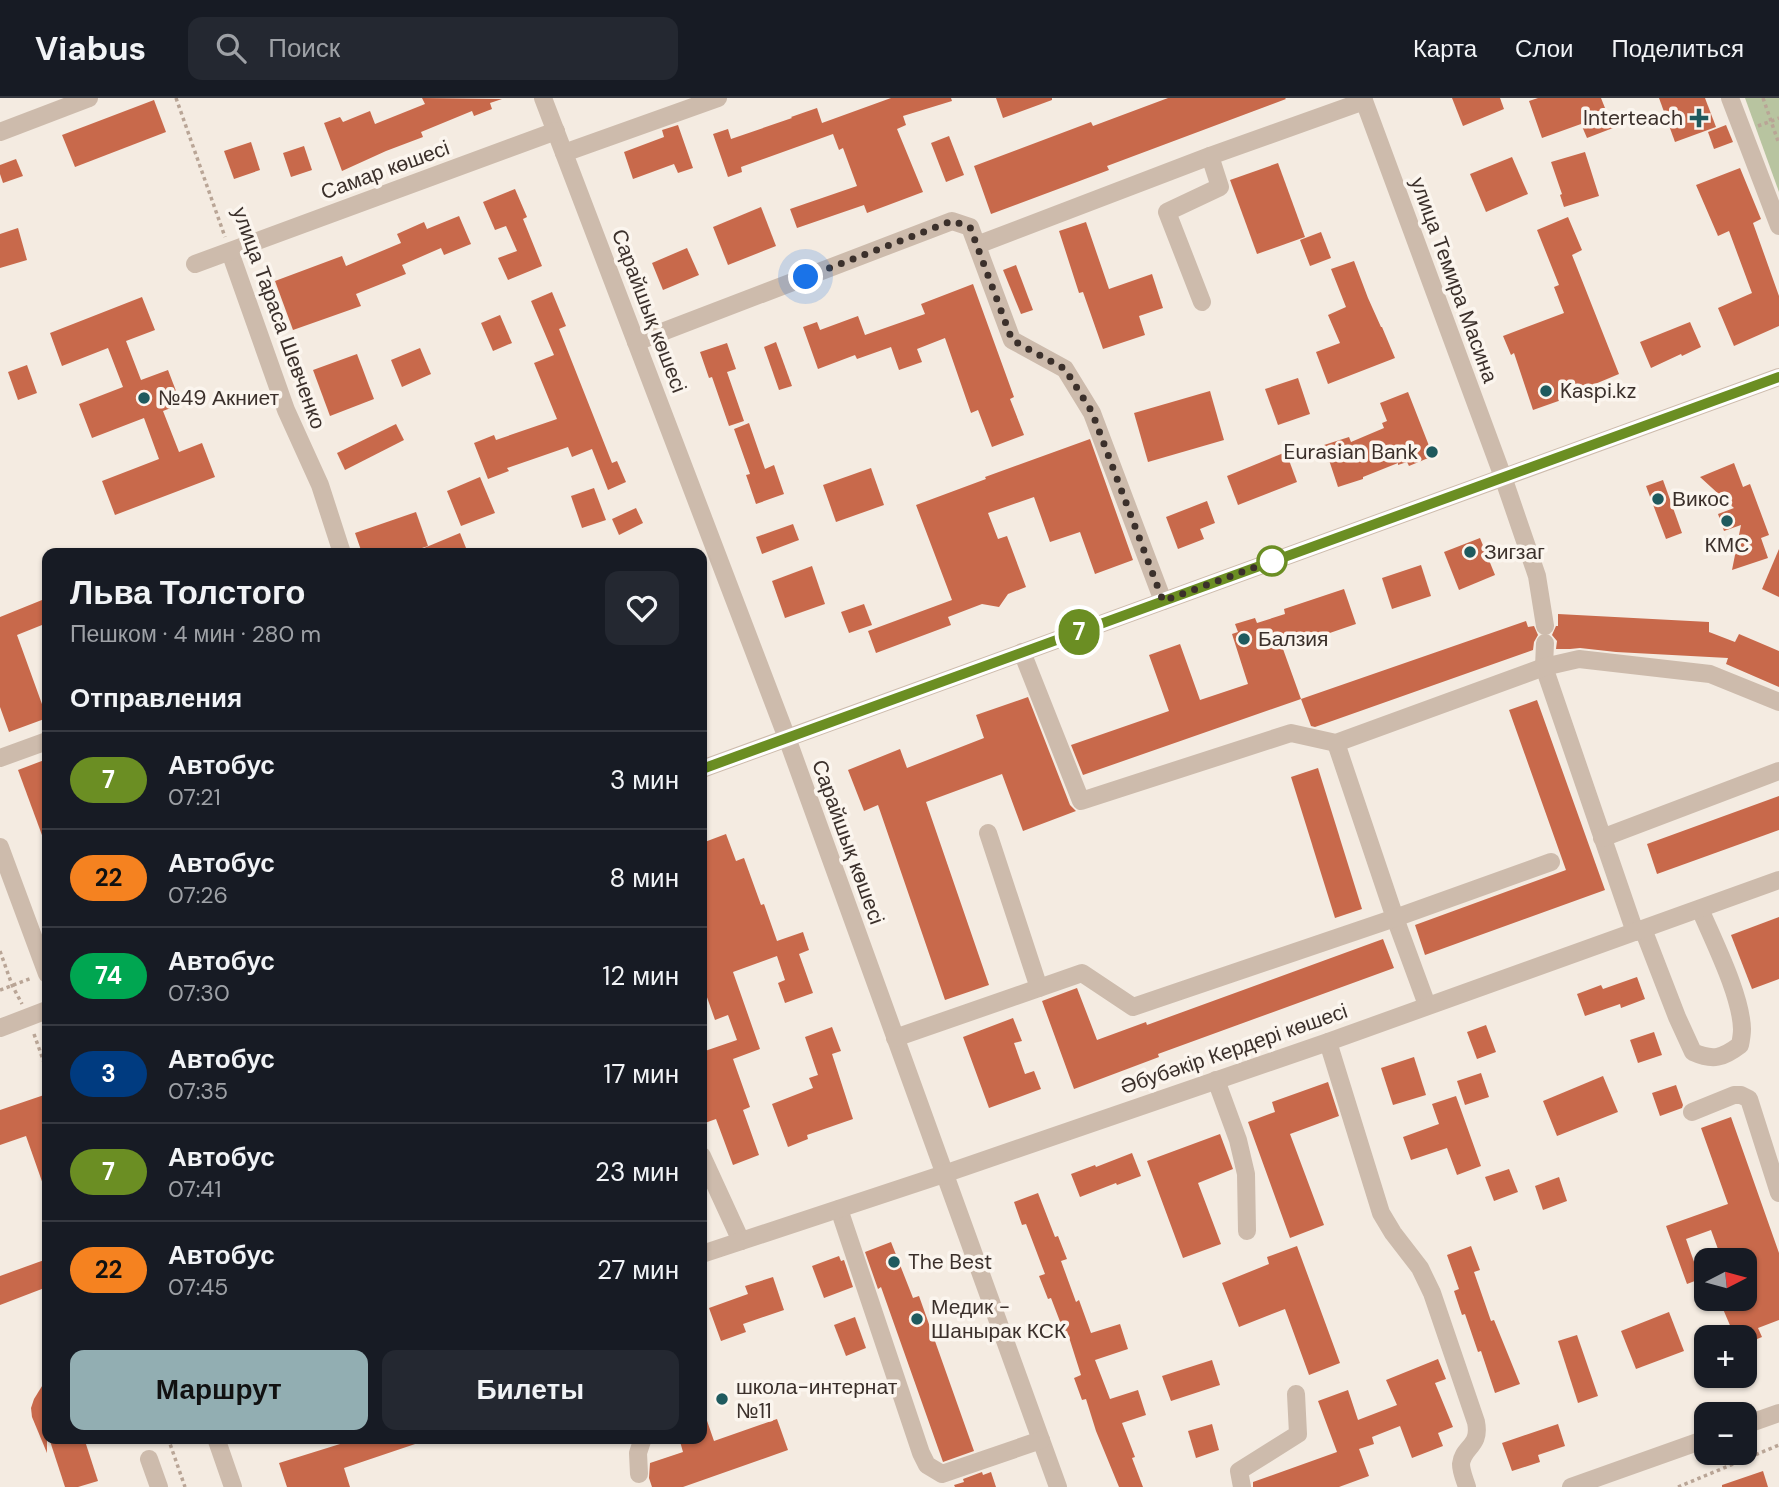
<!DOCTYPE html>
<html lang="ru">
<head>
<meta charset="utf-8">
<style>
  body { margin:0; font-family:"DM Sans",sans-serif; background:#242831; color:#f1f3f6; height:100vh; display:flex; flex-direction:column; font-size:26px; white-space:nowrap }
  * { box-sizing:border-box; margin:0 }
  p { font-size:23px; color:#9ea1a6 }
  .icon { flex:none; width:38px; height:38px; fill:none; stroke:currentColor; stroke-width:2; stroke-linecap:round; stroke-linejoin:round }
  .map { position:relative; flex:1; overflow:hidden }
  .side { position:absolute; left:42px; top:450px; width:665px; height:896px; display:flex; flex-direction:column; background:#171b24; border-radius:14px; box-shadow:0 2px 5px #0004 }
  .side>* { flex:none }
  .badge { padding:0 14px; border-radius:23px; font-size:24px; line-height:46px }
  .needle { width:46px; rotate:84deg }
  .tools { position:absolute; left:1694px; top:1150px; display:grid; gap:14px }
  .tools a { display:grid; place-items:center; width:63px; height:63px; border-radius:14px; background:#171b24; box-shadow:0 2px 5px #0004; font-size:35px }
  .you { position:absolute; width:35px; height:35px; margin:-18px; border:5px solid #fff; border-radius:50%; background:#1a73e8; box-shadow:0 0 0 10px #1a73e833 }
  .map>.badge { position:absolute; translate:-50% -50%; box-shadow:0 0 0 4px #fff }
  h2 { padding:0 28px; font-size:26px; line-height:63px }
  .round { display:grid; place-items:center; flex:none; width:74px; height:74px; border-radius:14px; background:#242831 }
  .overview { display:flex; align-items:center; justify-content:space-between; height:119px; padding:0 28px }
  h1 { font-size:33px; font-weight:600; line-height:52px }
  .primary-button { display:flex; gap:14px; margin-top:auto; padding:14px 28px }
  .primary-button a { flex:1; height:80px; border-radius:14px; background:#92aeb2; color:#111; font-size:28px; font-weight:600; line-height:80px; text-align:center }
  .primary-button a+a { background:#242831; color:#f1f3f6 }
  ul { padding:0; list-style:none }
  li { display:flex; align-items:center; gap:21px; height:98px; padding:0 28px; border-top:2px solid #363941 }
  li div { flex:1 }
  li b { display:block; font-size:26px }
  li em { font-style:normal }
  li .badge { min-width:77px; font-weight:700; text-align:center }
  header { display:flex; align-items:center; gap:42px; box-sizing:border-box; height:98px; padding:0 35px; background:#171b24; border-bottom:2px solid #363941 }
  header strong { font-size:33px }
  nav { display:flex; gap:38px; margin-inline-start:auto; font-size:24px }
  .search { width:490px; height:63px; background:#242831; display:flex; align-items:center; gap:18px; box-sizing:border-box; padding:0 24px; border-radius:14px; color:#9ea1a6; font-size:26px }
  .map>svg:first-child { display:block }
  .green { fill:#b8c4a0 }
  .building { fill:#c8694b }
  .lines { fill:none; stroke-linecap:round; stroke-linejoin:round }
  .path { stroke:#b9a596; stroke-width:3.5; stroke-dasharray:3.5 3.5; stroke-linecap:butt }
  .minor { stroke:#cdbbac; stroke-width:18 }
  .line-casing { stroke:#fff; stroke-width:16 }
  .line { stroke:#6b8e23; stroke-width:10 }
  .walk { stroke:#3b302b; stroke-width:7; stroke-dasharray:0 12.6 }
  .poi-dot { fill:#1f5a5e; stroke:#fbf5ee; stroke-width:2.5 }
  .stop-dot { fill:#fff; stroke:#6b8e23; stroke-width:3.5 }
  .labels { text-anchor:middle; stroke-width:7; stroke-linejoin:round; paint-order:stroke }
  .poi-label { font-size:21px; fill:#3b302b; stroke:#fbf5ee; text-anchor:start }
  .street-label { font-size:21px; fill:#3b302b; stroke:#fbf5ee }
</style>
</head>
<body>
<header>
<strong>Viabus</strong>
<div class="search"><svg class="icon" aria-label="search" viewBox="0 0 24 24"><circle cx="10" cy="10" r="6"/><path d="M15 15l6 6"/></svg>Поиск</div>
<nav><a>Карта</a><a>Слои</a><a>Поделиться</a></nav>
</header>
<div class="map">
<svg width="1779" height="1389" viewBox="0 0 1779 1389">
  <rect width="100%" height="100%" fill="#f4ebe1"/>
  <polygon class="green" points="1745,0 1779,0 1779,94"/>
  <g class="building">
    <polygon points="422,0 502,1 490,5 492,11 474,18 472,13 421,34 423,39 386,53 342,73 324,25 340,19 343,24 370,13 375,26 425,6"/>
    <polygon points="891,0 951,0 952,3 903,18 906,27 897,31 923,94 867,115 864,107 797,130 790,111 857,88 843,50 839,52 833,36 741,69 742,74 728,79 713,36 728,31 731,41 792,20 791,19 817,10 822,25"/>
    <polygon points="996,0 1052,0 1052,2 1003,20"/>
    <polygon points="1168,0 1285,0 1286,1 1107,68 1109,72 991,116 974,68 1091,24 1093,28"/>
    <polygon points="1452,0 1500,0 1504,11 1463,28"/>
    <polygon points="1538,0 1601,0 1613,30 1587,40 1581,26 1542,40 1529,3"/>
    <polygon points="1659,0 1705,0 1716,29 1675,44"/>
    <polygon points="154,2 166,34 75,69 62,37"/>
    <polygon points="678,27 693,70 678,75 674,66 633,81 624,54 664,39 662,32"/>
    <polygon points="1726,27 1733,44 1714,51 1708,34"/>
    <polygon points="949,38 964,77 946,84 931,45"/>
    <polygon points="251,44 260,72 234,81 224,53"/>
    <polygon points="304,48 312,72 291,79 283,55"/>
    <polygon points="1585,54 1599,98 1564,109 1560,97 1562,96 1551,64"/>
    <polygon points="1512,59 1528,96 1486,114 1470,76"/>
    <polygon points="16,61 23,78 3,85 0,76 0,67"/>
    <polygon points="1278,65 1305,139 1257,156 1230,82"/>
    <polygon points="1740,70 1761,121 1753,125 1779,198 1779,228 1734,248 1718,210 1752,195 1729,133 1718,138 1696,87"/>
    <polygon points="515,91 527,119 523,121 542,168 508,182 498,160 517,153 506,128 495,132 483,104"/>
    <polygon points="761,109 776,148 728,167 713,129"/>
    <polygon points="459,118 471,146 444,157 441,150 402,167 406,176 356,196 361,208 293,232 275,183 342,158 346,168 401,145 397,136 424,124 427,131"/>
    <polygon points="1568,119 1582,152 1572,157 1619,276 1583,291 1584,294 1533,312 1514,255 1511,257 1503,238 1564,215 1554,189 1559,187 1537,132"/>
    <polygon points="1086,124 1109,191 1152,176 1163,210 1139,218 1145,237 1103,251 1083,194 1079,195 1059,133"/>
    <polygon points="18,130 27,162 0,170 0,136"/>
    <polygon points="1321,134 1331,160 1310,168 1300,142"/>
    <polygon points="687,150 699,177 663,192 652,165"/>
    <polygon points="1354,163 1368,200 1381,229 1382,229 1395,260 1328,286 1316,254 1340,245 1328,217 1346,209 1331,171"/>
    <polygon points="1016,167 1033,212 1021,216 1003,172"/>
    <polygon points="973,186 1014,299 1010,301 1024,337 992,349 978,312 971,315 945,240 917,251 922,264 899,272 891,249 857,261 855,257 818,271 803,229 817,224 820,232 858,218 865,237 925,216 921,206"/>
    <polygon points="552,194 566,228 559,231 612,365 617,363 626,384 608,392 592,351 572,359 568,349 507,370 509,373 488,381 474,345 494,337 496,342 557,321 534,265 554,257 531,203"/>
    <polygon points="142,199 155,232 126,243 141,282 168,272 181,306 163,313 179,354 202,345 215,379 115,417 102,383 159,361 144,320 92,340 79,306 123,289 108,250 62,268 50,235"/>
    <polygon points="500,217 512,245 493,253 481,225"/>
    <polygon points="1690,224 1701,249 1682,258 1681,256 1651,270 1640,244"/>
    <polygon points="776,244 792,288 779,292 764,249"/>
    <polygon points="727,245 736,271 727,274 744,323 729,328 712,279 709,280 700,254"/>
    <polygon points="420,250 431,276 402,289 391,262"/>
    <polygon points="357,256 374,301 330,318 313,272"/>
    <polygon points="27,267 37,295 18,302 8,274"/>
    <polygon points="1298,280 1310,316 1278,327 1265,291"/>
    <polygon points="1210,293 1224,342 1148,364 1134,315"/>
    <polygon points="1408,294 1433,358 1409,368 1407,364 1398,367 1398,365 1363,379 1363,381 1338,389 1324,347 1349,339 1351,344 1384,330 1382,325 1387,323 1380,305"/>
    <polygon points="749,325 765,371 774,367 784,396 756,406 746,377 750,376 734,331"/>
    <polygon points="396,326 404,342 345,372 337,355"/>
    <polygon points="1090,341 1133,462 1095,476 1080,434 1050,444 1034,399 988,415 998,441 1007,438 1026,489 1008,496 999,509 982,506 948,519 951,527 876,555 868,533 952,502 916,407 986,381 985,379"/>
    <polygon points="1286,354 1297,384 1238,407 1227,378"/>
    <polygon points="1734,365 1743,389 1750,386 1769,437 1761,440 1768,460 1732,472 1741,427 1724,433 1718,416 1734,410 1700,379"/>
    <polygon points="871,370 884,407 836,424 823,387"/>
    <polygon points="480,379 495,415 461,428 447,393"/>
    <polygon points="1663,382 1682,435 1666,441 1646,388"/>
    <polygon points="594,390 606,422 582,430 571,398"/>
    <polygon points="1207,403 1215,425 1200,431 1204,441 1178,451 1166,419"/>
    <polygon points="636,410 643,425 619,437 612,421"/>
    <polygon points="416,414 428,448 407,455 362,455 355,435"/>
    <polygon points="793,426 799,442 762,456 756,439"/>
    <polygon points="460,435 468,455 412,455"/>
    <polygon points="1480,440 1495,477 1459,492 1444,454"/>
    <polygon points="1779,451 1779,499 1762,491"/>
    <polygon points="1421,467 1431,498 1392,511 1382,480"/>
    <polygon points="812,468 825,506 785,520 772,483"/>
    <polygon points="1344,491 1356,526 1283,551 1301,601 1083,677 1071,647 1169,613 1149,557 1180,546 1200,602 1248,586 1232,536 1238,534 1235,526 1255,520 1257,525 1285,516 1284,511"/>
    <polygon points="47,500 47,525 17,537 47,620 9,634 0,609 0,519"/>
    <polygon points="864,506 872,527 849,535 841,514"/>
    <polygon points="1558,516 1709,524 1709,534 1735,544 1739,536 1779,553 1779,589 1726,566 1728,560 1616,554 1580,550 1570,551 1556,551 1557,543 1552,537 1556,528 1558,528"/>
    <polygon points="1526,523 1528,529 1534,528 1538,537 1534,544 1533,552 1315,629 1311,628 1301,601"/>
    <polygon points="1028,599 1070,707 1076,713 1023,733 1002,676 926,704 989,887 945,902 878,707 864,713 848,672 900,651 907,670 984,640 976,617"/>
    <polygon points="1537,602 1605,792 1425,857 1415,827 1566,772 1509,612"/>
    <polygon points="47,661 47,748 46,748 18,672"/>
    <polygon points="1318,670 1362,811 1335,820 1291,679"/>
    <polygon points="1779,698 1779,732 1657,776 1647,746"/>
    <polygon points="726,736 736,763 744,760 761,807 764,806 777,843 803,834 809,852 799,856 813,895 785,905 778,885 785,882 777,858 733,874 760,951 733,961 750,1009 743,1012 759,1057 733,1067 716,1021 702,1026 702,954 737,942 728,917 715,922 702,885 702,745"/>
    <polygon points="1779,819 1779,881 1752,891 1731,837"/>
    <polygon points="1383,841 1394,870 1158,956 1159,959 1074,991 1042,903 1077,890 1097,942 1146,924 1147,927"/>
    <polygon points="1637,879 1645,901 1621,910 1620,906 1585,918 1577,896 1601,887 1603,891"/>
    <polygon points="1013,920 1022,943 1014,945 1025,976 1034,973 1041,991 989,1010 963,939"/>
    <polygon points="1486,927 1496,954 1477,961 1467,934"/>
    <polygon points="832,929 841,953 832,956 853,1021 807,1037 808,1041 788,1049 772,1006 813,990 809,980 818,977 805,939"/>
    <polygon points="1654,934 1662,957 1638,965 1630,942"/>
    <polygon points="1414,959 1426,997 1393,1007 1381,970"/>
    <polygon points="1481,975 1489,999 1465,1007 1457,983"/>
    <polygon points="1603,978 1618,1014 1557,1038 1543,1003"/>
    <polygon points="1328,984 1339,1018 1290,1036 1324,1127 1290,1140 1248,1024 1275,1014 1272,1004"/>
    <polygon points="1676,987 1683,1007 1682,1010 1660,1018 1652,995"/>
    <polygon points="47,996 47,1092 45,1092 26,1038 0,1047 0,1012"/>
    <polygon points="1456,998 1481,1068 1457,1077 1447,1050 1411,1062 1403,1039 1439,1026 1432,1006"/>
    <polygon points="1731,1019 1779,1155 1779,1222 1758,1230 1762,1239 1745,1246 1745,1239 1735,1239 1720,1204 1728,1200 1750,1200 1745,1187 1745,1162 1722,1162 1711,1132 1686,1141 1700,1181 1687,1186 1666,1128 1728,1106 1701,1030"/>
    <polygon points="1220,1036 1233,1071 1198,1085 1221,1146 1183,1160 1147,1063"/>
    <polygon points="1132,1055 1141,1078 1117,1087 1116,1085 1080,1099 1071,1076 1095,1067 1096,1069"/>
    <polygon points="1509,1071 1518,1094 1494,1103 1485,1079"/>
    <polygon points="1559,1079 1567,1103 1543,1112 1535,1088"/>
    <polygon points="1038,1095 1055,1139 1058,1138 1067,1161 1061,1163 1076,1204 1079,1202 1091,1235 1120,1226 1128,1251 1095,1262 1110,1301 1138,1292 1146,1317 1122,1325 1135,1359 1132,1360 1143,1389 1119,1389 1096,1333 1086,1301 1082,1302 1074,1280 1081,1277 1067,1233 1064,1234 1051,1200 1048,1201 1039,1178 1045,1176 1026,1126 1022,1127 1014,1104"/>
    <polygon points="891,1144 913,1200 919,1198 974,1353 943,1364 881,1189 878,1191 865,1154"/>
    <polygon points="1297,1148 1340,1265 1309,1277 1285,1211 1239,1229 1222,1185 1269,1166 1267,1159"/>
    <polygon points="1471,1148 1480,1172 1474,1174 1491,1223 1494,1222 1520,1286 1495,1295 1481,1253 1478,1254 1465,1216 1462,1217 1454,1193 1459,1191 1447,1157"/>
    <polygon points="839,1158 841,1163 844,1162 853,1189 824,1200 812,1168"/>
    <polygon points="47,1161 47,1189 0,1207 0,1178"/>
    <polygon points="773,1179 784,1212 743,1226 746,1234 721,1243 709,1210 748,1196 745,1188"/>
    <polygon points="1669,1214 1684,1253 1636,1271 1621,1233"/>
    <polygon points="855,1219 866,1250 846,1258 834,1227"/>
    <polygon points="1577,1237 1598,1298 1578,1305 1558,1243"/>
    <polygon points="1438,1261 1446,1281 1435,1285 1453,1329 1438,1335 1443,1348 1412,1360 1400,1328 1372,1339 1374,1346 1359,1351 1369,1378 1339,1389 1253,1389 1253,1384 1337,1354 1318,1303 1348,1292 1358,1322 1397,1307 1386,1282"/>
    <polygon points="1212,1262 1220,1287 1171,1303 1162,1278"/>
    <polygon points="47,1280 47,1355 32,1319 31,1310 34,1301"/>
    <polygon points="704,1314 714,1343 777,1321 788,1352 683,1389 652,1389 649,1380 650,1365 683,1354 679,1340 702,1340 702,1315"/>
    <polygon points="1212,1326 1219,1352 1196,1360 1188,1333"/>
    <polygon points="1558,1326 1565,1348 1538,1357 1540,1364 1512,1373 1502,1345"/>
    <polygon points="49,1340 84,1340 98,1383 78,1389 65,1389"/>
    <polygon points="338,1340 423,1340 424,1343 344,1370 350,1389 287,1389 279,1365 340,1346"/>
    <polygon points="1763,1373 1768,1389 1722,1389 1722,1387"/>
    <polygon points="982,1374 983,1377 991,1374 996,1389 955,1389 954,1387 964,1384 963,1381"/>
  </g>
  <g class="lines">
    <g class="path">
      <polyline points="176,0 225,139"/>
      <polyline points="1763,0 1779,46"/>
      <polyline points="1758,28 1779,20"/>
      <polyline points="0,853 12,887 22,906"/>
      <polyline points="0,892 32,880"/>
      <polyline points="34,936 47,973"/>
      <polyline points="168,1340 185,1389"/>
      <polyline points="1678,1389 1779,1347"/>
    </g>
    <g class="minor">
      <polyline points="543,0 787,640 1058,1389"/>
      <polyline points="1363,0 1503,379 1537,478 1545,528"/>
      <polyline points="1730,0 1779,128"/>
      <polyline points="0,34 89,0"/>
      <polyline points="564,55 718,0"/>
      <polyline points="977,147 1210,58"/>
      <polyline points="230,154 286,312 320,387 342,455"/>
      <polyline points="195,166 556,33"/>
      <polyline points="1202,204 1167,114 1220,89 1210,58 1364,3"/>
      <polyline points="636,244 952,123 970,129 1012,242 1065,271 1092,315 1163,503"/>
      <polyline points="1545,545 1544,569 1635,834"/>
      <polyline points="1022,554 1081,703 1291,635 1336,645 1544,569 1579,561 1710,576 1779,604"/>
      <polyline points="1336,645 1395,820 1427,907"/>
      <polyline points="0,660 47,643"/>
      <polyline points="702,671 1779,279"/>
      <polyline points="988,735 1039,890"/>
      <polyline points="1602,740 1779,673"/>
      <polyline points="0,749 47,876"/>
      <path d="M1643,831L1677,919L1693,954C1713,963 1723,960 1740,947C1741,942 1742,936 1742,931C1741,897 1714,844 1700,811"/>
      <polyline points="0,930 47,912"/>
      <polyline points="895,940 1082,875 1133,909 1395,820 1551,764"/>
      <path d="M1328,944L1381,1115L1393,1135L1420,1170L1432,1195L1476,1324C1481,1349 1463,1348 1461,1366C1461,1374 1465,1382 1467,1389"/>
      <polyline points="1216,982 1238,1042 1246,1076 1247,1133"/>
      <polyline points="1692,1014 1734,997 1741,997 1749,1001 1779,1095"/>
      <polyline points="702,1058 741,1143"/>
      <polyline points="839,1111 921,1355 927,1367 942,1376 1041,1342"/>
      <polyline points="702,1156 944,1076 1328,944 1779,782"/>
      <polyline points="1745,1327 1779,1315"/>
      <polyline points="216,1340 233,1389"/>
      <polyline points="149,1361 159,1389"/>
      <polyline points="639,1376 638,1355 643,1340"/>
      <polyline points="1242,1389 1239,1373 1298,1336 1296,1296"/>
      <polyline points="1571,1389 1706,1341"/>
    </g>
  </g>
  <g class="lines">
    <defs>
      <polyline id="line" points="702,671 1779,279"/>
    </defs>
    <use href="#line" class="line-casing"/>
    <use href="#line" class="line"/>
    <polyline class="walk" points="806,179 952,123 970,129 1012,242 1065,271 1092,314 1163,503 1272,463"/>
  </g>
  <g class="poi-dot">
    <path d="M1695.5 9.5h7v7h7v7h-7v7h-7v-7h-7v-7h7z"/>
    <circle cx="1546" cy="293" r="7"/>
    <circle cx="144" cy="300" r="7"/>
    <circle cx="1432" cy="354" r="7"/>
    <circle cx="1658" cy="401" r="7"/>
    <circle cx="1727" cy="423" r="7"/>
    <circle cx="1470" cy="454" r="7"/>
    <circle cx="1244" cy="541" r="7"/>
    <circle cx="894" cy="1164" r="7"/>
    <circle cx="917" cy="1221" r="7"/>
    <circle cx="722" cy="1301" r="7"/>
  </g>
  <circle class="stop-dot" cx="1272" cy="463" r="14"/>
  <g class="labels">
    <g class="poi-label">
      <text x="1683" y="27" text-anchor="end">Interteach</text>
      <text x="1560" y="300">Kaspi.kz</text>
      <text x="158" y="307">№49 Акниет</text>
      <text x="1418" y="361" text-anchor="end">Eurasian Bank</text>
      <text x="1672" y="408">Викос</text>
      <text x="1727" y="454" text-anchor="middle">КМС</text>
      <text x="1484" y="461">Зигзаг</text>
      <text x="1258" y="548">Балзия</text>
      <text x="908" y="1171">The Best</text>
      <text x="931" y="1216">Медик -<tspan x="931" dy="24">Шанырак КСК</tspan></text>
      <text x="736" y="1296">школа-интернат<tspan x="736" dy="24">№11</tspan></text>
    </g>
    <g class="street-label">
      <text transform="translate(385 72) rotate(-20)" y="7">Самар көшесі</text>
      <text transform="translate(1454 182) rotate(70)" y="7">улица Темира Масина</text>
      <text transform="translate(649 213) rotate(69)" y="7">Сарайшық көшесі</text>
      <text transform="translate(279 220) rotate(70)" y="7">улица Тараса Шевченко</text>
      <text transform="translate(848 744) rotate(70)" y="7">Сарайшық көшесі</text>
      <text transform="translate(1234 951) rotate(-19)" y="7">Әбубәкір Кердері көшесі</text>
    </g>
  </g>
</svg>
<div class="tools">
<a><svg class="needle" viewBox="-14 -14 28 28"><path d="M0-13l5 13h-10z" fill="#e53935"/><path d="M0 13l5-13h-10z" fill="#9ea1a6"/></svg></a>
<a>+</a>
<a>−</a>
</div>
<div class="you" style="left:806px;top:179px"></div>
<b class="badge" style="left:1079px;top:534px;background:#6b8e23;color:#fff">7</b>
<section class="side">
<div class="overview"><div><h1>Льва Толстого</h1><p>Пешком · 4 мин · 280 m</p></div><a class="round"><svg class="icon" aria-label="heart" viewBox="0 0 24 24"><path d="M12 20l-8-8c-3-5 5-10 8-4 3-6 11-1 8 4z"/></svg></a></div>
<h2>Отправления</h2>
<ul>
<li><span class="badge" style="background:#6b8e23;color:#fff">7</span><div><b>Автобус</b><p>07:21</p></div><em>3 мин</em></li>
<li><span class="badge" style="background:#f58220;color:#111">22</span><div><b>Автобус</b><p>07:26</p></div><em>8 мин</em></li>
<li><span class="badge" style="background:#00a651;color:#fff">74</span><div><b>Автобус</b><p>07:30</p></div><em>12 мин</em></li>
<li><span class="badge" style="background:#003b80;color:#fff">3</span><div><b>Автобус</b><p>07:35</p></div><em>17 мин</em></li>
<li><span class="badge" style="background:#6b8e23;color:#fff">7</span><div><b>Автобус</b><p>07:41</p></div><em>23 мин</em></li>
<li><span class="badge" style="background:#f58220;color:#111">22</span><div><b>Автобус</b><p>07:45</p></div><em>27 мин</em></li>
</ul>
<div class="primary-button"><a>Маршрут</a><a>Билеты</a></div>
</section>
</div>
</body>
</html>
